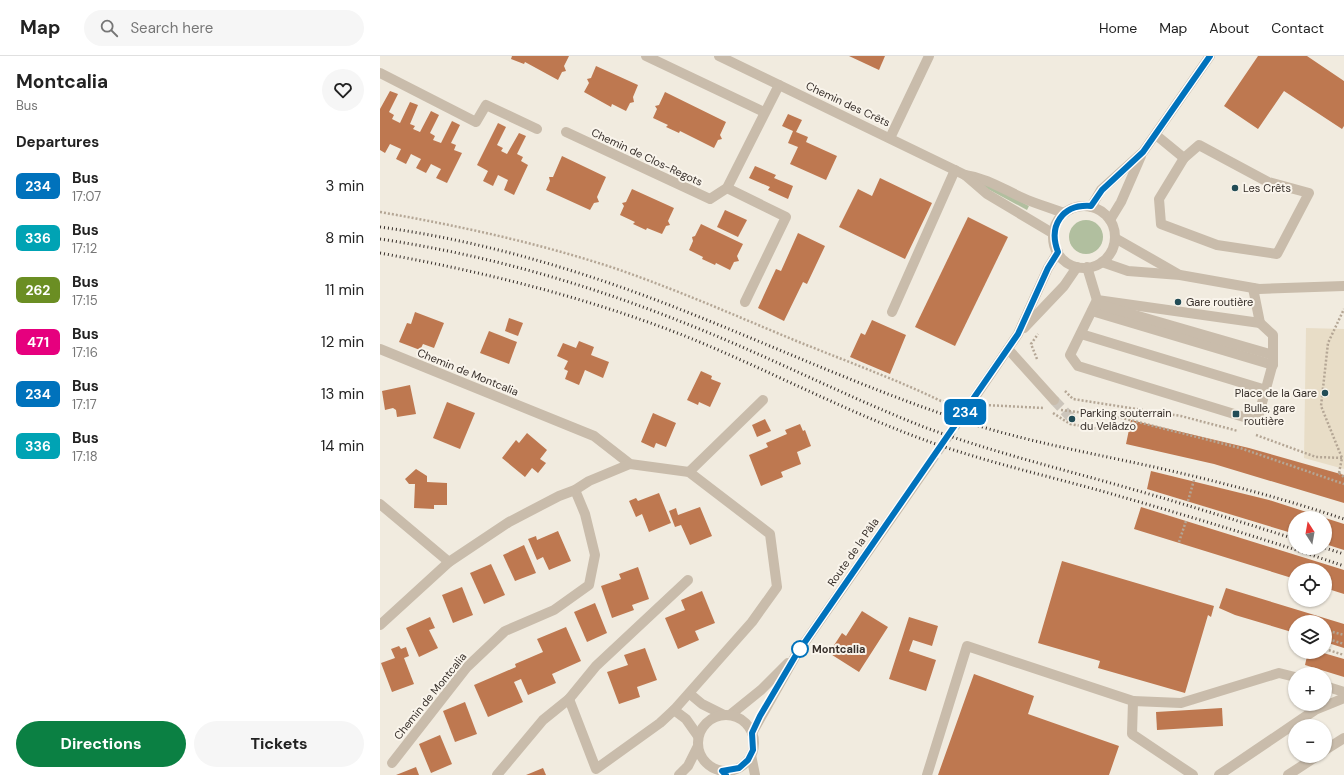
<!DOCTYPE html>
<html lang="en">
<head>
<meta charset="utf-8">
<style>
  body { margin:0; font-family:"DM Sans",sans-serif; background:#f6f6f6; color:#222; height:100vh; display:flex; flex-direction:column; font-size:15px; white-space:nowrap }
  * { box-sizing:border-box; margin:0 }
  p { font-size:13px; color:#767676 }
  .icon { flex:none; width:22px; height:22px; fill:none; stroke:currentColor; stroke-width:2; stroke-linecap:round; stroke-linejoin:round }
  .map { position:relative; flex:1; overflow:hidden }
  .drawer { display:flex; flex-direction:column; background:#fff; width:380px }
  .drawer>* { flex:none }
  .badge { padding:0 8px; border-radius:6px; font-size:14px; line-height:26px }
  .needle { width:26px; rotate:349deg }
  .buttons { position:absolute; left:908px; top:455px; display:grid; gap:8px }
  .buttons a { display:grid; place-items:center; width:44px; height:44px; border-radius:50%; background:#fff; box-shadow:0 1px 3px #0004; font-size:20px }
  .map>.badge { position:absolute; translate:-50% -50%; box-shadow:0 0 0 2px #fff }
  h2 { padding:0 16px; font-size:15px; line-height:36px }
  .round { display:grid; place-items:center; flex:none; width:42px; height:42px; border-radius:21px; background:#f6f6f6 }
  .overview { display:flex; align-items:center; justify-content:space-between; height:68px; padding:0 16px }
  h1 { font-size:19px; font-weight:700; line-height:30px }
  .cta { display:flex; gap:8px; margin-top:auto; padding:8px 16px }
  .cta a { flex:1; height:46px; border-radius:24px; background:#0b8043; color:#fff; font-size:16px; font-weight:700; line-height:46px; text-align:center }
  .cta a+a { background:#f6f6f6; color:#222 }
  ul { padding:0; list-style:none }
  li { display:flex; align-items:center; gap:12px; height:52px; padding:0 16px }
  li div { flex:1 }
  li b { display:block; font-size:15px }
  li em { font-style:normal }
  li .badge { min-width:44px; font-weight:700; text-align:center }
  header { display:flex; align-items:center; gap:24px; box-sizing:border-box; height:56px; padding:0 20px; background:#fff; border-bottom:1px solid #e0e0e0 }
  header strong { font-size:19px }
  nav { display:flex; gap:22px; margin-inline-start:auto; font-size:14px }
  .search { width:280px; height:36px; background:#f6f6f6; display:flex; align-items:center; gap:10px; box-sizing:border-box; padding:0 14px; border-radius:22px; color:#767676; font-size:15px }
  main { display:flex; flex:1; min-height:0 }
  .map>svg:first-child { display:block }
  .green { fill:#b1bf9f }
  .plaza { fill:#e8ddc7 }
  .building { fill:#be7850 }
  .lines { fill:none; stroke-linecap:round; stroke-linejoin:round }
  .minor-tunnel { stroke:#ccc5bb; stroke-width:10; stroke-dasharray:10 5; stroke-linecap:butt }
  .path { stroke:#b4a695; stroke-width:2.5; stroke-dasharray:2 2; stroke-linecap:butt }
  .minor { stroke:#c9bcab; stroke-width:10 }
  .rail { stroke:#372f2a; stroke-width:3; stroke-dasharray:1 3; stroke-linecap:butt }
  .line-casing { stroke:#fff; stroke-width:9 }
  .line { stroke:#0072bc; stroke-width:6 }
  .poi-dot { fill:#224c56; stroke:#f9f4eb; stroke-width:1.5 }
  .stop-dot { fill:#fff; stroke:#0072bc; stroke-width:2 }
  .labels { text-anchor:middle; stroke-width:4; stroke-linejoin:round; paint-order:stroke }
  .street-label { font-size:11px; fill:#372f2a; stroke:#f9f4eb }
  .poi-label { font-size:11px; fill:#372f2a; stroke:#f9f4eb; text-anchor:start }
  .stop-label { font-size:11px; font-weight:bold; fill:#372f2a; stroke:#f9f4eb; text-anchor:start }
</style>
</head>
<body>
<header>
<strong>Map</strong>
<div class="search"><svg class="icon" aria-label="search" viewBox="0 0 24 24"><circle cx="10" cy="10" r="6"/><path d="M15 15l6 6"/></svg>Search here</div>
<nav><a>Home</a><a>Map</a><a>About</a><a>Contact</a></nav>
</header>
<main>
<section class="drawer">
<div class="overview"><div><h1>Montcalia</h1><p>Bus</p></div><a class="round"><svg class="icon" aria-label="heart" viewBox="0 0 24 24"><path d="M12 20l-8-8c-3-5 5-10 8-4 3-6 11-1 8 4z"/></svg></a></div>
<h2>Departures</h2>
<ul>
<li><span class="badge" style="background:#0072bc;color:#fff">234</span><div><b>Bus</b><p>17:07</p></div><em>3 min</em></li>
<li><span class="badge" style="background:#00a3b4;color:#fff">336</span><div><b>Bus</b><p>17:12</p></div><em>8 min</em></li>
<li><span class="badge" style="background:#6b8e23;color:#fff">262</span><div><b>Bus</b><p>17:15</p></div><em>11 min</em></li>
<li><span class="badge" style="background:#e6007e;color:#fff">471</span><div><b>Bus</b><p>17:16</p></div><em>12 min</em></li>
<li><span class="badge" style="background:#0072bc;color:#fff">234</span><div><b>Bus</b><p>17:17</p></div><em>13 min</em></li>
<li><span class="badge" style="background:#00a3b4;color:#fff">336</span><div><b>Bus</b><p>17:18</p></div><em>14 min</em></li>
</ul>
<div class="cta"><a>Directions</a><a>Tickets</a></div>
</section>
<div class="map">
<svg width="964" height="719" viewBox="0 0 964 719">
  <rect width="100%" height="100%" fill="#f1ebdf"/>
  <g class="green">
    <polygon points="595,122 649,150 647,154 593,125"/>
    <circle cx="706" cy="181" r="17"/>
  </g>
  <polygon class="plaza" points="926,272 964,273 964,413 924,402"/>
  <g class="building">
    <polygon points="132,0 189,0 184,10 186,15 182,16 178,24 145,6 144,8 131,3"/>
    <polygon points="469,0 505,0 499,14"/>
    <polygon points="878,0 927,0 964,25 964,70 962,73 904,35 878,73 844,50"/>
    <polygon points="216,10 258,29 253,41 254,46 250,47 246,55 232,48 231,51 204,36 209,27 207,23 211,22"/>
    <polygon points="10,35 18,38 9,56 14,59 12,63 20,67 30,46 38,49 30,68 35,70 33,73 40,76 51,55 59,59 50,77 55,80 53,84 61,87 72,65 80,69 71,87 76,89 74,94 82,97 67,127 56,122 61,113 51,108 46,117 36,112 41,103 31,98 26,108 16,103 21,93 10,88 5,97 0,94 0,53"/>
    <polygon points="285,36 346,66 340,79 342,83 338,84 334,92 300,75 299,77 286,71 288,69 273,62 277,53 275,50 279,49"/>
    <polygon points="408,58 422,64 416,76 428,81 426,86 457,100 446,124 410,108 418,91 408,87 413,75 402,70"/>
    <polygon points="118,67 126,71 117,89 123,92 121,95 127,98 139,77 146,80 137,98 143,101 141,105 148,109 134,139 124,134 128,124 118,119 113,130 103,125 108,115 97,109"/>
    <polygon points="182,100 226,121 217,141 219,146 214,147 210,154 166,134 170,125 169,121 173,121"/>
    <polygon points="375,110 396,119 394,122 413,130 408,143 388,134 390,131 369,122"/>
    <polygon points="500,122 552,147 525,203 459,171 478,133 492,140"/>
    <polygon points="252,133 294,152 288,165 290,169 286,170 282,178 267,172 266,174 253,168 255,166 240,159 244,150 242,147 246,146"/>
    <polygon points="345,154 367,164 358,181 337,171"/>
    <polygon points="588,161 628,181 575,290 535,271"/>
    <polygon points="321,168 363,188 357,200 359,205 354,206 350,214 336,207 335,209 322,203 323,201 309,194 313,185 312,181 315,180"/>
    <polygon points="418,177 445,190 427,228 423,226 404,265 378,252 396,213 401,215"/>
    <polygon points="35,256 64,267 54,292 43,288 40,294 19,286 27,267 31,268"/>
    <polygon points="129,262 143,267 138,280 125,275"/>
    <polygon points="492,264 526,279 510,318 470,301 481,277 485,279"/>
    <polygon points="109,275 137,286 129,308 100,297"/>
    <polygon points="199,285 214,291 211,299 229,306 223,322 205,314 199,329 185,323 188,315 184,313 188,305 177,300 183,287 196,292"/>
    <polygon points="321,315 332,320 331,323 341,327 330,351 319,346 318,349 307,344"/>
    <polygon points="30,329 36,358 17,361 16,354 13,352 5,354 2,335"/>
    <polygon points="67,346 95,357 80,393 53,382"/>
    <polygon points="273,357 296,367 286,391 276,387 274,392 261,386"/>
    <polygon points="385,363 391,375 377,381 372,369"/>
    <polygon points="751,364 869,392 964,419 964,447 834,408 746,388"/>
    <polygon points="420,368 423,375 425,374 431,390 417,396 421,408 401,416 403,421 381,430 369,399 388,391 386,387 407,378 405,374"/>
    <polygon points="147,377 167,394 160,403 166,407 158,417 152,412 145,421 122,402 136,384 139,387"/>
    <polygon points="36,413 47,420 47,426 67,427 67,449 54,449 54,453 34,452 35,428 29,428 25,423"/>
    <polygon points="771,415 889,444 964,468 964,494 945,488 945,462 915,462 915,478 767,433"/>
    <polygon points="279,437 291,467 269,476 262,458 256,461 249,445 256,442 258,445"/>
    <polygon points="320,451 332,480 310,489 301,469 295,471 289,455 296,452 298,459"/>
    <polygon points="761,451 964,514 964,538 945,532 945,514 915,514 915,523 754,473"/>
    <polygon points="178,475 191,505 169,514 163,501 157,504 148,483 156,480 157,484"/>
    <polygon points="144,489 156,517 135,525 123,499"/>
    <polygon points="682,505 834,550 831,561 828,559 805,637 718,612 720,605 658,587"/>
    <polygon points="111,508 125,539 104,548 90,517"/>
    <polygon points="258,511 269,543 252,549 254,554 232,562 221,530 241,523 239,518"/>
    <polygon points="82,531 93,559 73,567 62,539"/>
    <polygon points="846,532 964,568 964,592 945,586 945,566 915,566 915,577 855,559 839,552"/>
    <polygon points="322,535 335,567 315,575 319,584 298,593 285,562 305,554 301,544"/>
    <polygon points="215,547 227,577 207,586 194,556"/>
    <polygon points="482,555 508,571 479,616 449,597 462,577 466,580"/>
    <polygon points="50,561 55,572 49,574 58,592 39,601 26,572"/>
    <polygon points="529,561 558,570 552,590 533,584 529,595 556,604 546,635 509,623"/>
    <polygon points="186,571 201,605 172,618 176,627 148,639 141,623 134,626 143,646 108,661 94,629 136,611 135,608 163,596 157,583"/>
    <polygon points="19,590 21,593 26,591 29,600 24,602 34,628 12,636 1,607 15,602 11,593"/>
    <polygon points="265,592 277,624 257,631 260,641 239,648 227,616 248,609 244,599"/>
    <polygon points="928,596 940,596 964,603 964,621 925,609"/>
    <polygon points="594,618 654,640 648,658 739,690 729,719 558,719"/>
    <polygon points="85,646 97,678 75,686 63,655"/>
    <polygon points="842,652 843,670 777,674 776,656"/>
    <polygon points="60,679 72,708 51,717 39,688"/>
    <polygon points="36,711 39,719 16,719"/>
    <polygon points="163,712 166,719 146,719"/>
  </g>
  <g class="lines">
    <g class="minor-tunnel">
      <polyline points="674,344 692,363"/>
      <polyline points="549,408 595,341"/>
    </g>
    <g class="path">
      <path d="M0,156C80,170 158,187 234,212C295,233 354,259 414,284C463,304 513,322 561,345L584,349"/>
      <polyline points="657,303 651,288 658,278"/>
      <polyline points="685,335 693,343 801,360 858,375"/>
      <polyline points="605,349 664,352"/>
      <polyline points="681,354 742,362 860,392 964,428"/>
      <polyline points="673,357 690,368 718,373"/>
      <polyline points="876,379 936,401 964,402"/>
      <polyline points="959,417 962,402 941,350 948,287 964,253"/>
      <polyline points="959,417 964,421"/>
      <polyline points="808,445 814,424"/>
      <polyline points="799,486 806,465"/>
      <polyline points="945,574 964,579"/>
      <polyline points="945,582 964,588"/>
      <polyline points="945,593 964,599"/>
    </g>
    <g class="minor">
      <polyline points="266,0 384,56"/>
      <path d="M339,0L585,119C607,122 623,133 643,142C656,148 671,152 684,157"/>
      <polyline points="0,17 96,66 106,49 157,73"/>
      <polyline points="186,76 330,143 347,132 399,29"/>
      <polyline points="776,79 804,102"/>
      <polyline points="510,82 549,0"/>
      <polygon points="819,89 888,126 929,137 897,198 837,189 781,168 779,143 804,102"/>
      <polyline points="585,119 607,138 674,178"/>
      <polyline points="347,132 406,161 365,246"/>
      <circle cx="704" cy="181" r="31"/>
      <polyline points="711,151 721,134 763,96 830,0"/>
      <polyline points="730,164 741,146 761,100"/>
      <polyline points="735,182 798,218"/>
      <polyline points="722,206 748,215 800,219 879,233 964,230"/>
      <polyline points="707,211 717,244 880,267 873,232"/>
      <polyline points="712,255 893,309"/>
      <polyline points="512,256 575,114"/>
      <polyline points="880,267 893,279 893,307 877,365 698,310 690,299 717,244 722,249 734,253 893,299"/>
      <polyline points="644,272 684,230 697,211"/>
      <polyline points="701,278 886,334"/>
      <polyline points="0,293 214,380 250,408 309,416 390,478 397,531 372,566 294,654 280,667 216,713 189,643"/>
      <polyline points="628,293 674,344"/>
      <polyline points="595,341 638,278 668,212 678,196"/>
      <polyline points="309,416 383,344"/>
      <polyline points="0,448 69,506"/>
      <polyline points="0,569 69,506 129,466 179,440 195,434 209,425 250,408"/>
      <polyline points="945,630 964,636"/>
      <polyline points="310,638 322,648 344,659"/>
      <polyline points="753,645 801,647 899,617 915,621"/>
      <polyline points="294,654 306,663 318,680"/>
      <polyline points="350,659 381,634 408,607"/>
      <circle cx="346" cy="687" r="28"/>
      <polyline points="372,677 416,599 549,408"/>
      <polyline points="945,694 964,682"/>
      <polyline points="371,699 375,719"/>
      <polyline points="12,707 87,611 125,575 174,554 209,529 215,499 205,458 195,434"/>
      <polyline points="117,719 163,664 189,643 216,610 308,524"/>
      <polyline points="299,719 308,710 318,690"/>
      <polyline points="547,719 587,590 753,645 752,678 813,719"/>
      <polyline points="839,719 935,654 964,642"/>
      <polyline points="908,719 937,700"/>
    </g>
    <g class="rail">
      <path d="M0,171C97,184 193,212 284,247C380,284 474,328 571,361C641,385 712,397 783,413C844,427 905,443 964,463"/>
      <path d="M0,183C108,199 211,229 312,270C390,301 465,340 544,371C606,394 670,410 734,428C795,445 855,464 915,483"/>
      <path d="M0,197C104,216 206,241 305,280C389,314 468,357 553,387C610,407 668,420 725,436C805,459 885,483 964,510"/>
      <polyline points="945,492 964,498"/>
    </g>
  </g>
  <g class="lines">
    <defs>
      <path id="line" d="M346,719L342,715L359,712L368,704L373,694L372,677L380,660L416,599L638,278L668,212L678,196C668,170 682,148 711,150L722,134L763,96L830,0"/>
    </defs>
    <use href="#line" class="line-casing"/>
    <use href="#line" class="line"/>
  </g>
  <g class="poi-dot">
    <circle cx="855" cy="132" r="4"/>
    <circle cx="798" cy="246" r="4"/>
    <circle cx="945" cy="337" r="4"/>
    <rect x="852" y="354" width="8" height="8" rx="2"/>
    <circle cx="692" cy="363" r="4"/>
  </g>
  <circle class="stop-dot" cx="420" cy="593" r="8"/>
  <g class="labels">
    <g class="street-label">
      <text transform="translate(468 48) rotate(25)" y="4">Chemin des Crêts</text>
      <text transform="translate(267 101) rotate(25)" y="4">Chemin de Clos-Regots</text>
      <text transform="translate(88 316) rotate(22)" y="4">Chemin de Montcalia</text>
      <text transform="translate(473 496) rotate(-55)" y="4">Route de la Pâla</text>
      <text transform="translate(50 640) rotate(-51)" y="4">Chemin de Montcalia</text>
    </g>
    <g class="poi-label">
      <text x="863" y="136">Les Crêts</text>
      <text x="806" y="250">Gare routière</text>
      <text x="937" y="341" text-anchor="end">Place de la Gare</text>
      <text x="864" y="356">Bulle, gare<tspan x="864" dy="13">routière</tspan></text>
      <text x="700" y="361">Parking souterrain<tspan x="700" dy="13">du Velâdzo</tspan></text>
    </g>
    <g class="stop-label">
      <text x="432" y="597">Montcalia</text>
    </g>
  </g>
</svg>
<div class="buttons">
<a><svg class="needle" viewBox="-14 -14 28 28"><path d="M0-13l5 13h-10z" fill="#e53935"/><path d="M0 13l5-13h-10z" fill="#767676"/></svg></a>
<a><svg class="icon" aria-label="locate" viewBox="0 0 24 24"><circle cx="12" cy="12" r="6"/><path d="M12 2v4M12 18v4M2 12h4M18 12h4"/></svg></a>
<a><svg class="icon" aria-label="layers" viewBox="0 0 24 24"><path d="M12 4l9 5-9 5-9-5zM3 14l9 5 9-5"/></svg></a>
<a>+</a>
<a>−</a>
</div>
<b class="badge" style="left:585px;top:356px;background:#0072bc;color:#fff">234</b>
</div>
</main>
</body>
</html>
